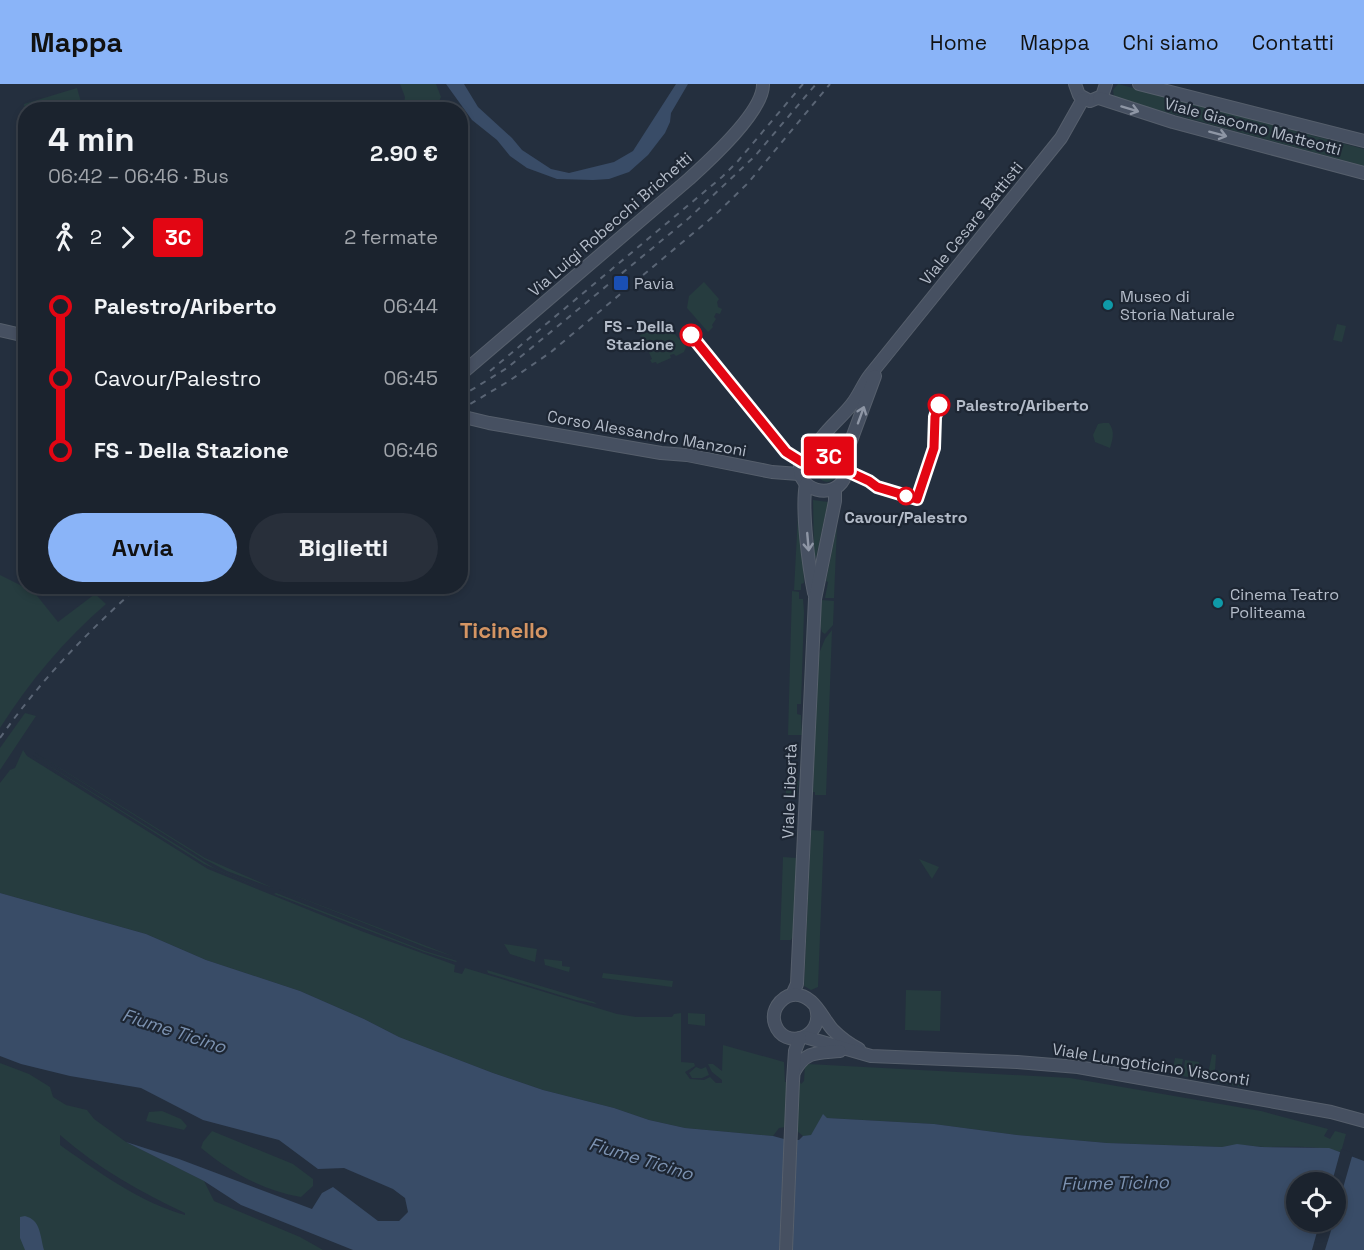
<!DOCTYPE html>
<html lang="it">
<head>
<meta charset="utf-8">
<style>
  body { margin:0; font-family:"Space Grotesk",sans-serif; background:#282f3a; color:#f1f3f6; height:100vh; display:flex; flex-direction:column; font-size:22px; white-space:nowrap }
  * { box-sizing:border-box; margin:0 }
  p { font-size:20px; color:#a0a4aa }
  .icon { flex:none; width:33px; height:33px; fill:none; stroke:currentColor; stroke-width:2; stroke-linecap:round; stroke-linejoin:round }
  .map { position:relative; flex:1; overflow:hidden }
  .sheet { position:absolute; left:18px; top:18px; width:450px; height:492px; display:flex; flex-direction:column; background:#1b232e; border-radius:24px; box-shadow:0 3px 9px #0003,0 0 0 2px #39404a }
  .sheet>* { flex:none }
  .badge { padding:0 12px; border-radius:4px; font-size:21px; line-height:39px }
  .buttons { position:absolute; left:1286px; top:1088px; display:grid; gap:12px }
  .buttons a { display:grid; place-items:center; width:60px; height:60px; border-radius:50%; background:#1b232e; box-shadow:0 3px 9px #0003,0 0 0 2px #39404a; font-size:30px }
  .map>.badge { position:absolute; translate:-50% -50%; box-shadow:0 0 0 3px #fff }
  .legs { display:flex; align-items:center; gap:9px; height:66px; padding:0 30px; font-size:20px }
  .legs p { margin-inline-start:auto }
  .summary { display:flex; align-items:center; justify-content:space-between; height:102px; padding:0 30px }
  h1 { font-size:33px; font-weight:700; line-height:45px }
  .primary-button { display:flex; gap:12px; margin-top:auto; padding:12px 30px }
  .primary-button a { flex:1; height:69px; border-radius:36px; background:#8ab4f8; color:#111; font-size:24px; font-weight:700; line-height:69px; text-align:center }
  .primary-button a+a { background:#282f3a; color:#f1f3f6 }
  ul { padding:0 30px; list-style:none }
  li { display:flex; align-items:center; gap:21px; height:72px; font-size:22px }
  li i { display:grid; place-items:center; width:9px; height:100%; margin:0 8px; background:currentColor }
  li i::after { content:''; width:15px; height:15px; margin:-8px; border:4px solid; border-radius:50%; background:#1b232e }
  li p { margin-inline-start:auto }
  li:first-child i { background:linear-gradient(#0000 50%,currentColor 0) }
  li:last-child i { background:linear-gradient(currentColor 50%,#0000 0) }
  header { display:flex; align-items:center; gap:36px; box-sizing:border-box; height:84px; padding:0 30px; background:#8ab4f8; color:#111 }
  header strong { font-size:28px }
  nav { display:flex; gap:33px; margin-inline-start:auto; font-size:21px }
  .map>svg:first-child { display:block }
  .green { fill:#263c3f; fill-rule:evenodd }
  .water { fill:#394c67; fill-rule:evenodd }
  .pier { fill:#242f3e }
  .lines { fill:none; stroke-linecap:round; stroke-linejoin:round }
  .secondary-casing { stroke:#565f6c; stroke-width:14 }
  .secondary { stroke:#465061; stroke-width:12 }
  .rail { stroke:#5a6575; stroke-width:2; stroke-dasharray:6 6; stroke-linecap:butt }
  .oneway { stroke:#8e96a5 }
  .line-1-casing { stroke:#fff; stroke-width:14 }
  .line-1 { stroke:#e30613; stroke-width:9 }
  .transit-dot { fill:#1a4fb4; stroke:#1d2633; stroke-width:2 }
  .culture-dot { fill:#0f9aa8; stroke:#1d2633; stroke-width:2 }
  .stop-1-dot { fill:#fff; stroke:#e30613; stroke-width:3 }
  .labels { text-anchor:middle; stroke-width:4.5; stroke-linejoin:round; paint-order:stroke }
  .street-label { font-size:16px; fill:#b4bcc9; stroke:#1d2633 }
  .poi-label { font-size:16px; fill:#b4bcc9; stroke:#1d2633; text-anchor:start }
  .stop-label { font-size:16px; font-weight:bold; fill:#b4bcc9; stroke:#1d2633; text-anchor:end }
  .water-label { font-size:18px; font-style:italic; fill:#7c92b1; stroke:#1d2633 }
  .district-label { font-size:22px; font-weight:bold; fill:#d59563; stroke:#1d2633 }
</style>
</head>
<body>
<header>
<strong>Mappa</strong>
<nav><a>Home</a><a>Mappa</a><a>Chi siamo</a><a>Contatti</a></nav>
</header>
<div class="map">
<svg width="1364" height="1166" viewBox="0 0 1364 1166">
  <rect width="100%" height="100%" fill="#242f3e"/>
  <g class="green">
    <polygon points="400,0 436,0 441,13 435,25 403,25 405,13"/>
    <polygon points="1118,0 1364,65 1364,82 1114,14 1113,6"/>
    <polygon points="77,4 83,25 25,27 24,20"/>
    <polygon points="704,198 719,215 717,218 718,223 722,225 720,230 716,229 714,233 716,235 712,241 713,243 708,248 687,224 689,212"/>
    <polygon points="655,239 658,241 656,246 660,249 665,246 662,241 667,241 686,263 684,268 676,272 674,270 670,271 671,274 657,280 656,278 652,279 650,276 652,275 642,253 639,252"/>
    <polygon points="1337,240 1346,242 1342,258 1333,256"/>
    <path d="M1103,339H1109C1115,348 1113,354 1110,364L1095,358L1093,351L1098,340Z"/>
    <circle cx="827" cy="389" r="9"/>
    <polygon points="799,412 800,413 804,499 801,500 801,506 794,506"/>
    <polygon points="813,416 828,418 816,474 814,472"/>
    <polygon points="837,442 834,514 825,514 828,498 826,497"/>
    <path d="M0,491L34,508L58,538L95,510L106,520C65,555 29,598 0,644Z"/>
    <polygon points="792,507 799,508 799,515 803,515 804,528 801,620 797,620 797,630 801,631 802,651 788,651"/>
    <polygon points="822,516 834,517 833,541 825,550 822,548 819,537"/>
    <polygon points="832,546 826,711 815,711 815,708 813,708 818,572 825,555"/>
    <polygon points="25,629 36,632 0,686 0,664"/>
    <path d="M23,666L27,672L35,677L208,785L361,847L455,881L454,888L462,890L465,884L617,930L636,933H672L674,930L681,929V978L694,979L695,982L685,988L690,995L704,996L710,993L716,999H722V996L712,988L708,980H713L722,987L723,961L784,978L785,998H800L801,1000L804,997L805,980H808L1070,994L1261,1027L1328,1045L1324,1052L1330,1055L1335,1047L1346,1050L1341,1068C1317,1061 1290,1063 1265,1063C1249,1062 1238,1059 1223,1063L1107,1059L1017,1051L934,1040L827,1034L823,1031L811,1052H803L791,1042L779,1044L773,1052L685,1044L649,1036L614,1024L543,1006L493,989L399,953L364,935L300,907L206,876L146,850L0,809V699L10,686L15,684Z"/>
    <polygon points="34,668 205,774 273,804 227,787 204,775"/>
    <polygon points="32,671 214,784 272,809 204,780"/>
    <polygon points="786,694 796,695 799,697 797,711 786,710"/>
    <polygon points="811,746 824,747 818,903 811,906 804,902"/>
    <polygon points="783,773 797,774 793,852 791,856 780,856"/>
    <polygon points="919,775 939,783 932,795"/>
    <polygon points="278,805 455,873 425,863"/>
    <polygon points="276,809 425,867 457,877 456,878 424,868 274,810"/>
    <polygon points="504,860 537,865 535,878 510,870"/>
    <polygon points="544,875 562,877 562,882 570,883 569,888 545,881"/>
    <polygon points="487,886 594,918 597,920 576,916 488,889"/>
    <polygon points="603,889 673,897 672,903 602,894"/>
    <polygon points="906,906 941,907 940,947 905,946"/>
    <polygon points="688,929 705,930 705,942 688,940"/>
    <polygon points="1212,970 1216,971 1215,986 1239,991 1241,1003 1207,996"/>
    <polygon points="1175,974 1183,975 1180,991 1172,990"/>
    <polygon points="1185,976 1199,978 1197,995 1183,992"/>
    <path d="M0,979L29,990L50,1003L53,1013L66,1021L87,1026L94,1035L126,1058L204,1097L214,1117L300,1153L323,1166H0ZM60,1051C98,1084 140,1108 185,1129V1131C141,1119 97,1087 60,1061Z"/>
    <polygon points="696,983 701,985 706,983 709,991 702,994 692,994 689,989"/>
    <polygon points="162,1027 181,1035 187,1042 184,1046 146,1037 149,1028"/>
    <path d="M212,1047L293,1080L313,1095V1102L301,1113C262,1106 232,1089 201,1064L203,1058Z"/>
  </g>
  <g class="water">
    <polygon points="446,0 464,0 478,23 512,54 522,66 551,85 569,89 614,78 633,67 676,0 688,0 671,29 670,38 665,49 648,71 629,88 609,95 593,96 557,95 527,84 510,72 497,56 472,36"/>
    <path d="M0,809L146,850L206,876L300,907L364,935L399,953L493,989L543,1006L614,1024L649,1036L685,1044L773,1052L784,1055L799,1056L803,1052L811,1051L823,1030L827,1034L934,1040L1017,1051L1107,1059L1222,1063L1237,1060L1261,1063L1329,1064L1364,1077V1166H353L241,1121L204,1097L126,1058L179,1075L312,1125L322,1109L333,1103L378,1137H399L408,1128L405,1114L393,1105L344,1084L318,1085L279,1056L203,1036L141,1004L70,992L21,980L0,972ZM1296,1098H1335V1137H1296Z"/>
    <path d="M25,1132C41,1136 40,1152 44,1166H25L20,1154V1133Z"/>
  </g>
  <g class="pier">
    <polygon points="1341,1065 1353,1069 1335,1132 1335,1098 1332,1098"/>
    <polygon points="1320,1137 1334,1137 1325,1166 1312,1166"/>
  </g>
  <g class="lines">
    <defs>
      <g id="secondary">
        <polyline points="1075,0 1079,11 1090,17 1102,12 1106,0"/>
        <polyline points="1139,0 1364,57"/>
        <polyline points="1099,14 1173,38 1364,89"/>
        <polyline points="0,246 26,252"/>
        <path d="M460,291L689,95C709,77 764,27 763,0"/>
        <polyline points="460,332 489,339 661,369 687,371 772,388 799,390"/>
        <path d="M818,371L834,374L843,382L844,395C833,416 797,407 800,382L806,375Z"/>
        <path d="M812,372C818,351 839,337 852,320C859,311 863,300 870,291L1061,54L1083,15"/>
        <polyline points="842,381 875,292"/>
        <path d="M806,400C801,424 809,484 814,509"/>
        <polyline points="792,911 797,900 815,515 835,417 835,405"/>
        <path d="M816,924C825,954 784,967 775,940C773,934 774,927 777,922C781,916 786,912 792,911C813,908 822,934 833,946C841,954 849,960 859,965"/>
        <polyline points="805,953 871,972 1017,978 1078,983 1331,1028 1364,1037"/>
        <path d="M794,988C806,966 818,969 840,967"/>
        <polyline points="786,1166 793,997 795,967 800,954"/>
      </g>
    </defs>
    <use href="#secondary" class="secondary-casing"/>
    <use href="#secondary" class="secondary"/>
    <g class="rail">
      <polyline points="490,287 722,93 738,77 803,0"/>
      <polyline points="460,313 507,284 689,134 755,72 816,0"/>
      <polyline points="460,326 509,297 551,268 715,131 748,99 830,0"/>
      <path d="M0,654C40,597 87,548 139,502"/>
    </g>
  </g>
  <defs><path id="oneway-shaft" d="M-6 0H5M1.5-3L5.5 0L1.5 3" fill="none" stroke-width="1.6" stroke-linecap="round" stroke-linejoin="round" transform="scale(1.5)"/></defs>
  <g class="oneway">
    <use href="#oneway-shaft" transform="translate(1130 25) rotate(17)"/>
    <use href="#oneway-shaft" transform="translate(1218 50) rotate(15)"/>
    <use href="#oneway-shaft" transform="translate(861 331) rotate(-70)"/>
    <use href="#oneway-shaft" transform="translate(808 458) rotate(85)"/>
  </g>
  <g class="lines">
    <defs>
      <polyline id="line-1" points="691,251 786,368 802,378 818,371 828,372 838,377 845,386 869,397 877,403 917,415 934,364 935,333 939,321"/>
    </defs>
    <use href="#line-1" class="line-1-casing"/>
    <use href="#line-1" class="line-1"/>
  </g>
  <rect class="transit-dot" x="613" y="191" width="16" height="16" rx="3"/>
  <g class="culture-dot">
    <circle cx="1108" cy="221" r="6"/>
    <circle cx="1218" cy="519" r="6"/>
  </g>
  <g class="stop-1-dot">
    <circle cx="691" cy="251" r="10"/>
    <circle cx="939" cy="321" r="10"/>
    <circle cx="906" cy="412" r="8"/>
  </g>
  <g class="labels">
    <g class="street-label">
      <text transform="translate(1253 42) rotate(15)" y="6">Viale Giacomo Matteotti</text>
      <text transform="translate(971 139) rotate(-51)" y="6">Viale Cesare Battisti</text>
      <text transform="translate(610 140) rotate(-41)" y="6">Via Luigi Robecchi Brichetti</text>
      <text transform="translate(647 349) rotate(10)" y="6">Corso Alessandro Manzoni</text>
      <text transform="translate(789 707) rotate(-88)" y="6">Viale Libertà</text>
      <text transform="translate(1151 980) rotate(9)" y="6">Viale Lungoticino Visconti</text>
    </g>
    <g class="poi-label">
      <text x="634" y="205">Pavia</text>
      <text x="1120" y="218">Museo di<tspan x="1120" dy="18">Storia Naturale</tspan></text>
      <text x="1230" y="516">Cinema Teatro<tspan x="1230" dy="18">Politeama</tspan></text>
    </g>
    <g class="stop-label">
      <text x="674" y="248">FS - Della<tspan x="674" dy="18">Stazione</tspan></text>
      <text x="956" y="327" text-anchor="start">Palestro/Ariberto</text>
      <text x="906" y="439" text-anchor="middle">Cavour/Palestro</text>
    </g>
    <g class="water-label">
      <text transform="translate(174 947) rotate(18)" y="6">Fiume Ticino</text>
      <text transform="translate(641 1075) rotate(17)" y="6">Fiume Ticino</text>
      <text transform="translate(1115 1099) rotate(-1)" y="6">Fiume Ticino</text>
    </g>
    <g class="district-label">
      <text x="504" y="554">Ticinello</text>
    </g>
  </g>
</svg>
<div class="buttons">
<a><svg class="icon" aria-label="locate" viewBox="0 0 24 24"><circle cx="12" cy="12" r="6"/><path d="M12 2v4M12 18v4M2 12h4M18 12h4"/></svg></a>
</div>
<b class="badge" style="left:829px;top:372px;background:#e30613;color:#fff">3C</b>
<section class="sheet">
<div class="summary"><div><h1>4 min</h1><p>06:42 – 06:46 · Bus</p></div><b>2.90 €</b></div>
<div class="legs"><svg class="icon" aria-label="walk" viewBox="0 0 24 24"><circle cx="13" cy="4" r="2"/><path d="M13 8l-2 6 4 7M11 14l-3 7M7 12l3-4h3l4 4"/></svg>2<svg class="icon" aria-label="forward" viewBox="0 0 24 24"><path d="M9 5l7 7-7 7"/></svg><b class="badge" style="background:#e30613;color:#fff">3C</b><p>2 fermate</p></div>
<ul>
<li><i style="color:#e30613"></i><b>Palestro/Ariberto</b><p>06:44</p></li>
<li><i style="color:#e30613"></i><span>Cavour/Palestro</span><p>06:45</p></li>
<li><i style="color:#e30613"></i><b>FS - Della Stazione</b><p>06:46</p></li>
</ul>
<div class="primary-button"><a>Avvia</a><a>Biglietti</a></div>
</section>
</div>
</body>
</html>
